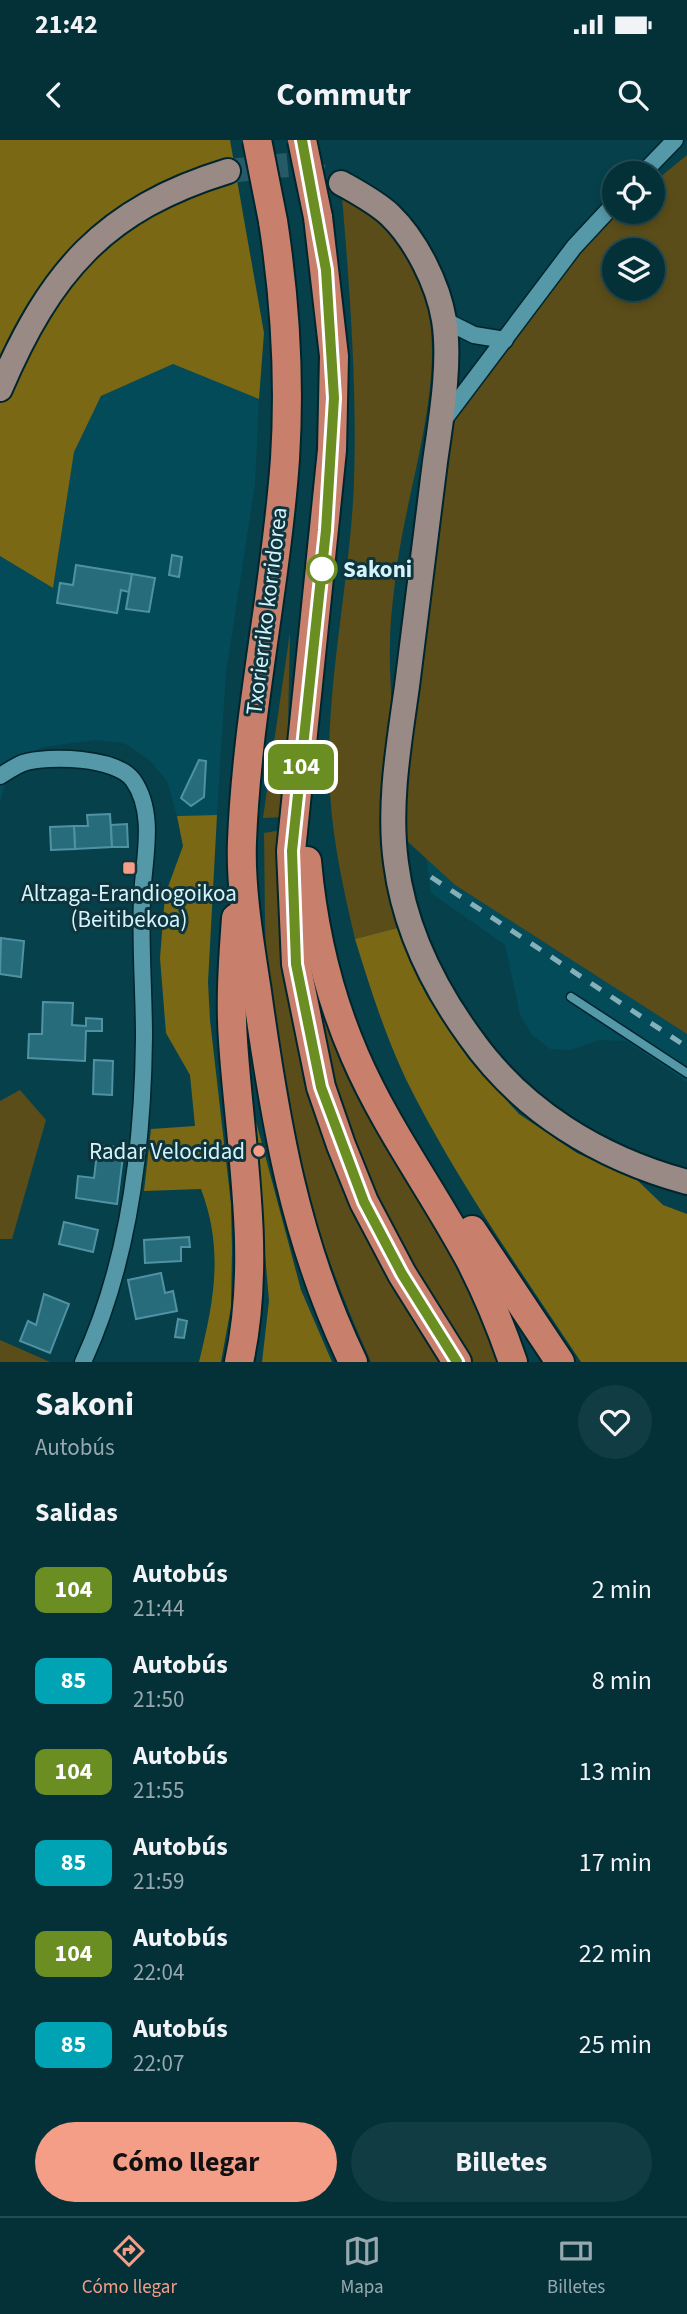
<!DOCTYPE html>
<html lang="es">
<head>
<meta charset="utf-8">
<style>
  body { margin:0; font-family:"Source Sans 3",sans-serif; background:#123c43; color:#f1f3f6; height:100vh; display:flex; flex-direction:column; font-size:26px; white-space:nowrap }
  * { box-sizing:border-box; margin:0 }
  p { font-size:23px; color:#97a9ae }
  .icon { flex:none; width:38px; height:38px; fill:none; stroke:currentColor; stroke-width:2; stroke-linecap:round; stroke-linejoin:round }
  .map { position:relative; height:1222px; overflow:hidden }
  .panel { display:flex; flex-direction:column; background:#043038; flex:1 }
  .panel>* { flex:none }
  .badge { padding:0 14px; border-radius:10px; font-size:24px; line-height:46px }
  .tools { position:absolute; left:602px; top:21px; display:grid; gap:14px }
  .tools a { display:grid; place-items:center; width:63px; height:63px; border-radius:50%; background:#043038; box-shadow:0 4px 10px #0003,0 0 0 2px #254b53; font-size:35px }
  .map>.badge { position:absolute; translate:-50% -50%; box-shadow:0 0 0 4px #fff }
  h2 { padding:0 35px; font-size:26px; line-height:63px }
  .round { display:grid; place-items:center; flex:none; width:74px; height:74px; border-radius:37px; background:#123c43 }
  .overview { display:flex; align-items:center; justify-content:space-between; height:119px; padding:0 35px }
  h1 { font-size:33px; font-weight:700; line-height:52px }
  .action { display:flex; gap:14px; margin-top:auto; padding:14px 35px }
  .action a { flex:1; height:80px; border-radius:42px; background:#f49e88; color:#111; font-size:28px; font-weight:700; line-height:80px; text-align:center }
  .action a+a { background:#123c43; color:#f1f3f6 }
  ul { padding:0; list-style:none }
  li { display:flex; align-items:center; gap:21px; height:91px; padding:0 35px }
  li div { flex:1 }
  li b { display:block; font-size:26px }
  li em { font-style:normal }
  li .badge { min-width:77px; font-weight:700; text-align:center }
  .status { display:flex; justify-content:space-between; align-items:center; height:49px; padding:0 35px; background:#043038; direction:ltr }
  .status svg { height:19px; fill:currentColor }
  header { display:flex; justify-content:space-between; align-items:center; height:91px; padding:0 35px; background:#043038; font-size:32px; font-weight:700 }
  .menu { display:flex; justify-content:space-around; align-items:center; height:98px; border-top:2px solid #254b53; background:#043038; font-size:19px; color:#97a9ae }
  .menu a { display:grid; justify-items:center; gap:4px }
  .menu .current { color:#f49e88 }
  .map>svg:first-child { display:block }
  .built { fill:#044b59 }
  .green { fill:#5a4d1a; fill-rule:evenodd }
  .forest { fill:#7b6814 }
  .building { fill:#276c7b; stroke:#5092a3; stroke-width:2 }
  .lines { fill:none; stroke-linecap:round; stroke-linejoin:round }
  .primary-tunnel { stroke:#255b66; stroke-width:24; stroke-dasharray:24 12; stroke-linecap:butt }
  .lane-casing { stroke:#00252d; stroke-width:11 }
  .street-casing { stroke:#00252d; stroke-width:19 }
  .primary-casing { stroke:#00252d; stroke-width:28 }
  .highway-casing { stroke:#00252d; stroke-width:32 }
  .lane { stroke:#5598a8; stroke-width:8 }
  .street { stroke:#5598a8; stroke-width:16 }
  .primary { stroke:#9a8a85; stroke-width:24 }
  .highway { stroke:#c8806d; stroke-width:28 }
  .rail { stroke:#85b0ba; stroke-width:5; stroke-dasharray:12 12; stroke-linecap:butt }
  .highway-bridge-casing { stroke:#00252d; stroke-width:32; stroke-linecap:butt }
  .highway-bridge { stroke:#c8806d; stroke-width:28 }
  .line-casing { stroke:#fff; stroke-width:16 }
  .line { stroke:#6b8e23; stroke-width:10 }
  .stop-dot { fill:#fff; stroke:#6b8e23; stroke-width:3.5 }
  .poi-dot { fill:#f49e88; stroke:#0f343c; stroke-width:2.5 }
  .labels { text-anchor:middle; stroke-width:6; stroke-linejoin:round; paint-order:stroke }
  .stop-label { font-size:23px; font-weight:bold; fill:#d3f4fd; stroke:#0f343c; text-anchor:start }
  .street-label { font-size:23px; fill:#d3f4fd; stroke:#0f343c }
  .poi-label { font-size:23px; fill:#d3f4fd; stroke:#0f343c }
</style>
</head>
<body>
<div class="status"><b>21:42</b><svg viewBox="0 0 49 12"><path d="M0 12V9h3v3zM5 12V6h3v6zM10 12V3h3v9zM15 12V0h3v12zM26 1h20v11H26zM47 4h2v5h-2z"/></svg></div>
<header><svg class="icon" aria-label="back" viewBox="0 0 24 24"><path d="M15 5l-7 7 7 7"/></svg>Commutr<svg class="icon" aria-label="search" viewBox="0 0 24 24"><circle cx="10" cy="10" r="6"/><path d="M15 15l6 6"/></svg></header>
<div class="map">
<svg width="687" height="1222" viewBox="0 0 687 1222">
  <rect width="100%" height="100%" fill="#06404b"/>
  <g class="built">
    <polygon points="173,224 259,259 255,344 226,533 217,675 177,676 167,641 149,620 124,603 96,600 44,607 11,619 0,663 0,416 53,448 74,312 101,256"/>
    <polygon points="426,717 455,745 687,894 687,942 626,901 599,900 571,910 550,909 531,894 520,874 505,805 431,753"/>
  </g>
  <g class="green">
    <path d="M687,15V894L455,745L393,688L440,286L574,107L617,72H653V43ZM614,110H653V149H614Z"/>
    <path d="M342,57C491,134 414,301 397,426C394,451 390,479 390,504C389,529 392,554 391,579C389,612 381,645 380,678C378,715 388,752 397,788L355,799C344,752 333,703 330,653C324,550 350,446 354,342C357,247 350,152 342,57Z"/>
    <polygon points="290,492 286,677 263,678"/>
    <path d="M288,689L361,959L391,1017L434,1082L477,1167L499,1222H371C317,1103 278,978 268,848C264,797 265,744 264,693Z"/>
    <polygon points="20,950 46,980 12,1099 0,1099 0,961"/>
    <polygon points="0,1200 50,1222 0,1222"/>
  </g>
  <g class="forest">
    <polygon points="0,0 230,0 264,193 259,259 173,224 101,256 74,312 53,448 0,416"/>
    <path d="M217,675L208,842L210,880L231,1064L232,1110L231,1167L221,1222H199C214,1161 224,1110 201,1049L144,1051L151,989L195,986L190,935L166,893L160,818L165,755L183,706L177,676Z"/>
    <path d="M397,788L426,854L468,918L519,974L577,1013L636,1039L663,1065L687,1074V1222H581C524,1136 464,1051 416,959C389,908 372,854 355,799Z"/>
    <polygon points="253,970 301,1150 332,1222 262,1222 269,1161"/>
  </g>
  <g class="building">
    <polygon points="172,415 182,417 179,437 169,435"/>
    <polygon points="76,425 132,434 129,452 121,450 117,473 57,463 60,443 73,445"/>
    <polygon points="132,434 155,438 149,472 126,469"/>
    <polygon points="199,620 206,621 204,657 191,666 181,658"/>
    <polygon points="110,674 112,707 75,709 74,686 88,686 87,675"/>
    <polygon points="127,684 128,707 112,707 111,685"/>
    <polygon points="74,686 75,709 51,710 50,687"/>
    <polygon points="1,798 24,801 21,837 0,834"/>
    <polygon points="43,862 73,863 72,885 86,886 86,878 102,879 102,891 86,891 85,921 28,918 29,894 42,894"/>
    <polygon points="94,920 113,921 112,955 93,954"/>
    <polygon points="98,1005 124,1008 117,1064 76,1058 78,1036 94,1038"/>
    <polygon points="64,1082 98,1090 93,1112 59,1104"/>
    <polygon points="189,1097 190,1107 181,1107 181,1121 145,1123 144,1100"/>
    <polygon points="161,1133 165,1153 173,1151 177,1171 136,1179 128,1140"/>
    <polygon points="44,1154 69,1164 50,1213 20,1201 28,1181 36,1185"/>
    <polygon points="178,1179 187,1181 184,1198 175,1197"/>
  </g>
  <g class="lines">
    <polyline class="primary-tunnel" points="228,31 288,25 341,43"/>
    <defs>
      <polyline id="lane" points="571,857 687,933"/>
      <g id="street">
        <polyline points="643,33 675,0"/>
        <polyline points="444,180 474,195 505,200"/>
        <polyline points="443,281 574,107 614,64"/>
        <path d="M0,636C7,632 15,626 23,623C49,615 116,617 133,640C157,674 143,721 142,759C140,805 144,851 144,897C143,1005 129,1123 83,1222"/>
      </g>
      <g id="primary">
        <path d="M341,43C357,52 376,62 390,75C416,100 438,144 444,180C451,222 441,279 435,322C426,397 416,471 407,546C399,604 388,664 396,723C404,786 433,846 470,897C522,971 599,1018 687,1042"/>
        <path d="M0,249C50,132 104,69 228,31"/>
      </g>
      <g id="highway">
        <polyline points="318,77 334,216 332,310 291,711 296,824 321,947 341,1005 364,1062 402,1134 457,1222"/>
        <path d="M273,81C285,159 290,240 285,319C276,447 247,573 242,701C240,748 250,805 257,852C275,982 295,1102 353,1222"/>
        <path d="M307,721C313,789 328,854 355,916C386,988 433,1051 470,1120C487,1153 501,1187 513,1222"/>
        <path d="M236,778C233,819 230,860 233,901C240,1006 262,1118 239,1222"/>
        <polyline points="472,1090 560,1222"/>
      </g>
    </defs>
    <use href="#lane" class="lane-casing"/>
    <use href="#street" class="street-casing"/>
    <use href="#primary" class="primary-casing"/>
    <use href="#highway" class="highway-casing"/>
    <use href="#lane" class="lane"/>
    <use href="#street" class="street"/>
    <use href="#primary" class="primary"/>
    <use href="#highway" class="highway"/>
    <polyline class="rail" points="431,737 687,907"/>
    <defs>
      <g id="highway-bridge">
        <polyline points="257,0 273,81"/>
        <polyline points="302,0 318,77"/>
      </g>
    </defs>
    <use href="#highway-bridge" class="highway-bridge-casing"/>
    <use href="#highway-bridge" class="highway-bridge"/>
  </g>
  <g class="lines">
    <defs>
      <polyline id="line" points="302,0 326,130 334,258 326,390 292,711 296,824 321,947 364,1062 402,1134 457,1222"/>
    </defs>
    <use href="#line" class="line-casing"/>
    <use href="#line" class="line"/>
  </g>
  <circle class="stop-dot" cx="322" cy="429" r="14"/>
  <g class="poi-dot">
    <rect x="122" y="721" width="14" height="14" rx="3.5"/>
    <circle cx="259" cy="1011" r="7"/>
  </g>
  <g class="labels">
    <g class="stop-label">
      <text x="343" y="437">Sakoni</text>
    </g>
    <g class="street-label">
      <text transform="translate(266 471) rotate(-83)" y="8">Txorierriko korridorea</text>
    </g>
    <g class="poi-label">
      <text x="129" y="761">Altzaga-Erandiogoikoa<tspan x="129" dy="26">(Beitibekoa)</tspan></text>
      <text x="245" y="1019" text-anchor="end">Radar Velocidad</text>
    </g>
  </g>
</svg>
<div class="tools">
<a><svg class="icon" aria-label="locate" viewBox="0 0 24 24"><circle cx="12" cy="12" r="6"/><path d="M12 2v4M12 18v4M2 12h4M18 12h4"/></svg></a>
<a><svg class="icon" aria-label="layers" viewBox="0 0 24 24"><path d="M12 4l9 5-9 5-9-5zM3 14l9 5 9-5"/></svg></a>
</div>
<b class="badge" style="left:301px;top:627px;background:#6b8e23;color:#fff">104</b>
</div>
<section class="panel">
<div class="overview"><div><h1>Sakoni</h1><p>Autobús</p></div><a class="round"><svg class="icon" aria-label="heart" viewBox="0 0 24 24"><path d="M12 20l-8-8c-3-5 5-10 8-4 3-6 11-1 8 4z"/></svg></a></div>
<h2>Salidas</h2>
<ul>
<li><span class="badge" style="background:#6b8e23;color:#fff">104</span><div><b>Autobús</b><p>21:44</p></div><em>2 min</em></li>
<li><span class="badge" style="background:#00a3b4;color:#fff">85</span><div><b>Autobús</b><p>21:50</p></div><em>8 min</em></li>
<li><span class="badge" style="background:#6b8e23;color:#fff">104</span><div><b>Autobús</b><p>21:55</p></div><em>13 min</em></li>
<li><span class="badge" style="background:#00a3b4;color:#fff">85</span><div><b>Autobús</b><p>21:59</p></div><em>17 min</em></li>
<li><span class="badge" style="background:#6b8e23;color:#fff">104</span><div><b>Autobús</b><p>22:04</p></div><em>22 min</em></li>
<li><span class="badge" style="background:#00a3b4;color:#fff">85</span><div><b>Autobús</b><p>22:07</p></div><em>25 min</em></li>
</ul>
<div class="action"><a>Cómo llegar</a><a>Billetes</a></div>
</section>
<nav class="menu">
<a class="current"><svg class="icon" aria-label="directions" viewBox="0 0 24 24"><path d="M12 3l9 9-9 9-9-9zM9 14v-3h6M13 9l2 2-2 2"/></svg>Cómo llegar</a>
<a><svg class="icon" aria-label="map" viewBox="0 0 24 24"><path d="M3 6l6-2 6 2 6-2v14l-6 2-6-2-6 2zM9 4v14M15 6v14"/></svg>Mapa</a>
<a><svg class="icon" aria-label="tickets" viewBox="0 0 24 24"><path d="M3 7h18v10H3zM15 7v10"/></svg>Billetes</a>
</nav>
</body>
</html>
